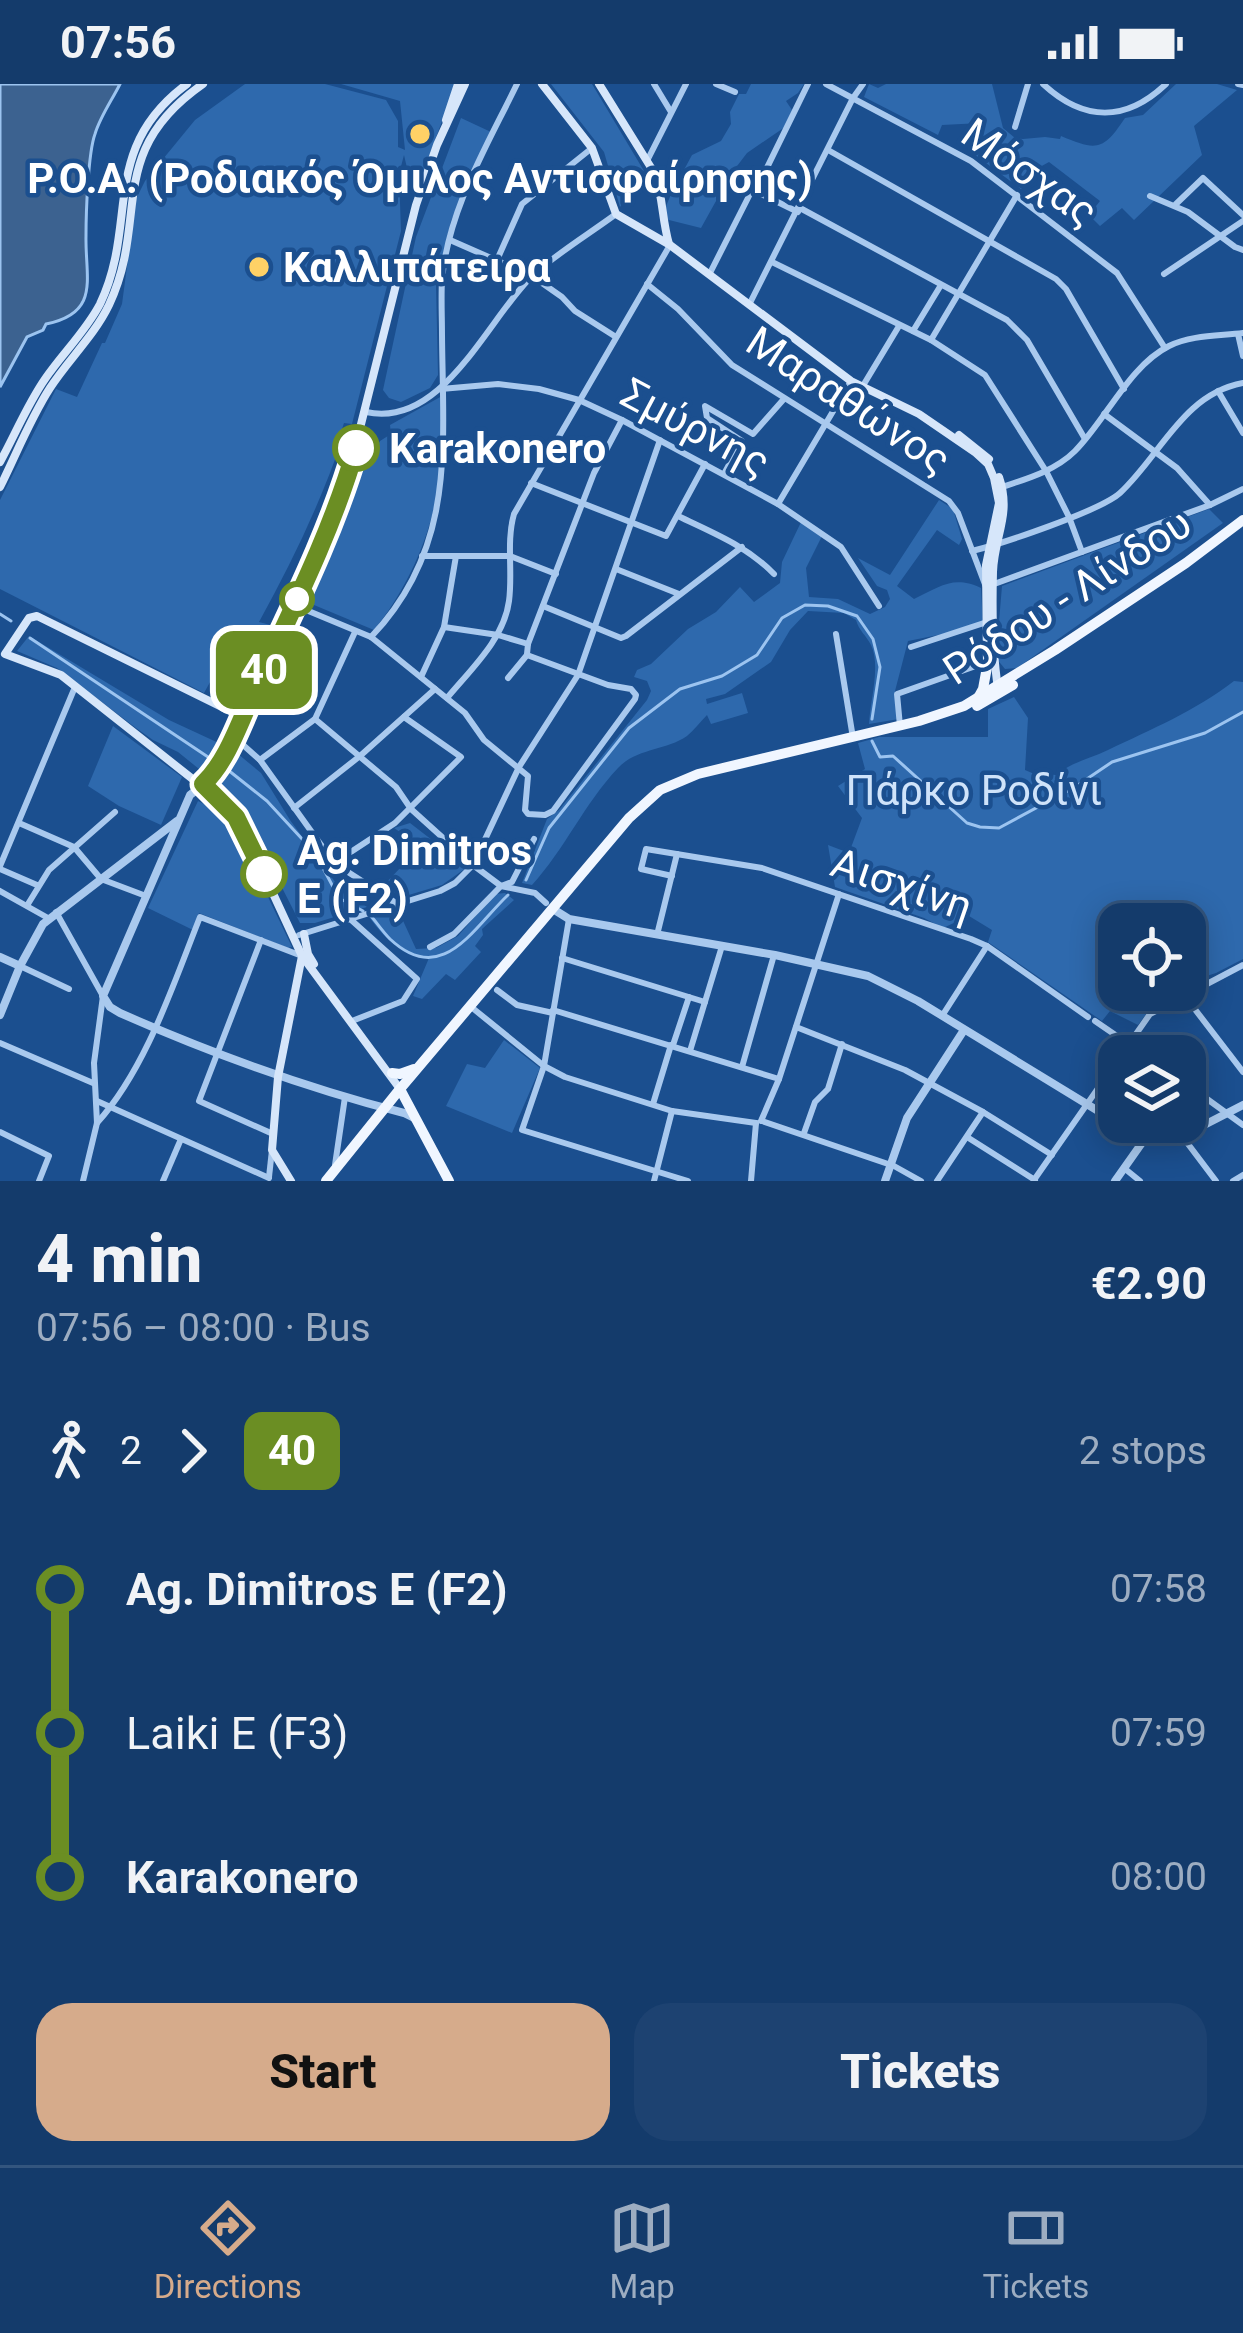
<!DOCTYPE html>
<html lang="en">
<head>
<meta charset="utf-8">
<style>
  body { margin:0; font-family:Roboto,sans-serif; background:#1d4271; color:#f1f3f6; height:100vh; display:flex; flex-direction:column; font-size:45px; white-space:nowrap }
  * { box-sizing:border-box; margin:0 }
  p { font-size:39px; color:#9dadc1 }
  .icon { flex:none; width:66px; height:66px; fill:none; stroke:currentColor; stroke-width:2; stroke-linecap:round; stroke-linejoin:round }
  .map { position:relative; height:1097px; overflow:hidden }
  .details { display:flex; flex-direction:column; background:#143b6b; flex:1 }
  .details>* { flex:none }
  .badge { padding:0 24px; border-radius:18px; font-size:42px; line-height:78px }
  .fabs { position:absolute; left:1098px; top:819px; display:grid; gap:24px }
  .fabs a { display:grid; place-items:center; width:108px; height:108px; border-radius:24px; background:#143b6b; box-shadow:0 6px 30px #0003,0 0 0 3px #33557e; font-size:60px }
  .map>.badge { position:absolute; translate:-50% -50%; box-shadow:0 0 0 6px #fff }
  .legs { display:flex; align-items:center; gap:18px; height:132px; padding:0 36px; font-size:39px }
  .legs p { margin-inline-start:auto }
  .headline { display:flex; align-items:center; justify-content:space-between; height:204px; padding:0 36px }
  h1 { font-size:66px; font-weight:800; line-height:90px }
  .primary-button { display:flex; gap:24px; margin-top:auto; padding:24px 36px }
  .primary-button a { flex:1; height:138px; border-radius:36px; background:#d6ab8b; color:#111; font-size:48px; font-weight:800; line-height:138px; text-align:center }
  .primary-button a+a { background:#1d4271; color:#f1f3f6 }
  ul { padding:0 36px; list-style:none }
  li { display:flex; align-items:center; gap:42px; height:144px; font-size:45px }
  li i { display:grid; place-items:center; width:18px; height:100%; margin:0 15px; background:currentColor }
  li i::after { content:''; width:30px; height:30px; margin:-15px; border:9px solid; border-radius:50%; background:#143b6b }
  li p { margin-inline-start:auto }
  li:first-child i { background:linear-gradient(#0000 50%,currentColor 0) }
  li:last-child i { background:linear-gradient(currentColor 50%,#0000 0) }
  .status { display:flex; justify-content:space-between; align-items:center; height:84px; padding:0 60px; background:#143b6b; direction:ltr }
  .status svg { height:33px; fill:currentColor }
  .menu { display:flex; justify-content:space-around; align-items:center; height:168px; border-top:3px solid #33557e; background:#143b6b; font-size:33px; color:#9dadc1 }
  .menu a { display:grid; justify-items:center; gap:6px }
  .menu .active { color:#d6ab8b }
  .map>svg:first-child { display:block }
  .green { fill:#2e69ad }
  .water { fill:#3c6290; stroke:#9cc4f0; stroke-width:3 }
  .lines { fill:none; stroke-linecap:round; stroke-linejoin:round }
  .stream { stroke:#9cc4f0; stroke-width:3 }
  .minor { stroke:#a9c9ee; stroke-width:6 }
  .tertiary { stroke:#a9c9ee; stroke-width:8 }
  .secondary { stroke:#d6e6fa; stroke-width:8 }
  .primary { stroke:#f0f6ff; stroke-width:10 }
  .line-1-casing { stroke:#fff; stroke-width:27 }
  .line-1 { stroke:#6b8e23; stroke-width:18 }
  .poi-dot { fill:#ffd166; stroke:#1b4f8f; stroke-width:4.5 }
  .stop-1-dot { fill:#fff; stroke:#6b8e23; stroke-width:6 }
  .labels { text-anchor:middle; stroke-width:9; stroke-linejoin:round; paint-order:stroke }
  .street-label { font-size:42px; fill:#fff; stroke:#1b4f8f }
  .poi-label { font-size:42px; font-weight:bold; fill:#fff; stroke:#1b4f8f }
  .stop-label { font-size:42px; font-weight:bold; fill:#fff; stroke:#1b4f8f; text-anchor:start }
  .park-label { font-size:42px; fill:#cfe3fa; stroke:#1b4f8f }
</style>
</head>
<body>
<div class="status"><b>07:56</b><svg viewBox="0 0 49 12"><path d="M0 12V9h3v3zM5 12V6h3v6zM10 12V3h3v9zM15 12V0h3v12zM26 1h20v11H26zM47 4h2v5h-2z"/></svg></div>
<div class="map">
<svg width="1243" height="1097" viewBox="0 0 1243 1097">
  <rect width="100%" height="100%" fill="#1b4f8f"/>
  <g class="green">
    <path d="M245,0H325L386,16L398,37V63L405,66L400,17L341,0H456L423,88L407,84L404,71L399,90L401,147L352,340L344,339L340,351L343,353C321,418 292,478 259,538L274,542L270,552L237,565L230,562L204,609L0,505V416L56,305L77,313L102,259H105L122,220L136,115L145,97L195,36Z"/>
    <polygon points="551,0 592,0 644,87 620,123 604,68"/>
    <polygon points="751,0 804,0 798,9 786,17 792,26 785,43 747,69 731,90 701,144 661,134 672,108 692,71 721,57 731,40 730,28 739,10 746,10"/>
    <path d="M869,0L878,4L886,0H992L1003,44L1015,54L1023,55L1045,53L1060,55L1061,52C1097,67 1103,67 1125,34L1143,31L1176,0H1217L1237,6L1194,42L1202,71L1134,136L1122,124L1100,142L1089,131L1100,117L1049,78L1038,84L1021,105L974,70L981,39L942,41L938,51L864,13Z"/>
    <polygon points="461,34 491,48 451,137 436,200 438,291 430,304 401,318 389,314 383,306 416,153"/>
    <path d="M442,312C441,343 443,377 437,408C429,457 405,508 374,546L302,516L351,406L359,375L369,378L380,357L391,350L390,341Z"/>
    <path d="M939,416L953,425L962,455L959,461L937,446L897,502L914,515C940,503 953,491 981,504L983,542L908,557L895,607L899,635L869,640C870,617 881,582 871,561C866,551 859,547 856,536L844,529L808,527L790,546L771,578L725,610L706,615L707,620L742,609L748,629L711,640L707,631C700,638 694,646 687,652C665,667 637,664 618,684C584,720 565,765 532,801L522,799L547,735L559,726L647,616L651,607L647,597L634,593L637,586L651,580L688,545L716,528L740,503L754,518L780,499L782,478L802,436L824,448L806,484L809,513L838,515L870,530L885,523L890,515L887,506L877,502L858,474L890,491Z"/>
    <polygon points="1209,425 1223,439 1017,584 1005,585 996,574 1002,502"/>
    <polygon points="29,552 169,636 223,661 210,687 204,689 178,668 153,656 136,644 57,584 17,567"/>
    <path d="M1234,597L1243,598V875L1216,889L1185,899V840H1119V906H1164L1138,941L1110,927L1102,937L988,858L992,846L969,832L943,844L924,834L835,803L828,761L849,769L862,734L838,702L865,685L858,659L879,653H988V625L1014,613L1028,634L1025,686L1032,689L1056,691C1072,678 1089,675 1108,666C1152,645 1195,627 1234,597Z"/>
    <polygon points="113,642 182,693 161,741 119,722 88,702"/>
    <polygon points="232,665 261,689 290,736 338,802 367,823 315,839 300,839 250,741 240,726 214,700"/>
    <polygon points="198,717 214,725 235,744 292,863 288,864 199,829 193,846 148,824"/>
    <polygon points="410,739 432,756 438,753 466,784 442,801 402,813 383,802 421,762 394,744"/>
    <path d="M505,809L514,816L482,845L483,851L475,862L481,868L455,896L446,890L422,915L413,912L429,874C399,868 387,857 369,833L399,828L416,865L436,864L458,852L495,810Z"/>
    <polygon points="504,956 540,984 512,1049 446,1022 467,980 485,984"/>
  </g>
  <path class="water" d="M0,0H120C112,16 100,33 95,50C88,69 86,130 86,152C85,194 101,229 46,240L43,246L27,253L0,303Z"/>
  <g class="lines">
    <g class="stream">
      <polyline points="0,530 11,537"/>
      <polyline points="30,554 214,677"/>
      <polyline points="872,657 880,673 893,672 967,739 980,743 999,744 1075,703 1112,678 1205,649 1243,628"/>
      <polyline points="223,682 267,717 315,769 339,814 363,827"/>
      <polyline points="526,796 549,744 629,644 680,605 722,592 757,571 782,534 805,521 828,522 857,532 873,555 880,583 872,635"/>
      <path d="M371,832C377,839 383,848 390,855C442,904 473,844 508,811"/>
    </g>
    <g class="minor">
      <polyline points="654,0 671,28"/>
      <polyline points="716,0 735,8"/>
      <polyline points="826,0 971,77 1117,189 1165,264"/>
      <path d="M1043,0C1084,38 1126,38 1166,0"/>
      <polyline points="1238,0 1243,1"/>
      <polyline points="1015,43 1028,0"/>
      <polyline points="828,66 1056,195 1066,205 1124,305"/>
      <polyline points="648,75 686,0"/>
      <polyline points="753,106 798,128"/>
      <polyline points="1150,112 1188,128 1235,163 1243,166"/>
      <polyline points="1176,120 1203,94 1243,131"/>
      <polyline points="800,124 1007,236 1027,256 1085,355"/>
      <polyline points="450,156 532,192 562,213 575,227 616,253"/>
      <polyline points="497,176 522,120 592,64"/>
      <polyline points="772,178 931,256 985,291 1046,387 1069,433 1082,468"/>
      <polyline points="1164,190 1243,137"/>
      <polyline points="709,191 752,106 760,98 808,0"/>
      <polyline points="647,200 678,225 732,281 949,417 958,429 986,503 1210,421 1243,405"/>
      <polyline points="749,221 853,14 863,0"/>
      <polyline points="913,247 941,201"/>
      <polyline points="1238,250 1243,272"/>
      <polyline points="931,256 1017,111"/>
      <polyline points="864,300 899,242"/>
      <polyline points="441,305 498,300 539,305 579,316 622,336 778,420 841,463 879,522"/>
      <polyline points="1218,307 1243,349"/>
      <path d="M366,328C442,345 487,236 532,192C557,169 589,150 616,130"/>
      <polyline points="1104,330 1177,384 1210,421"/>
      <polyline points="444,360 484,358 547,373"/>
      <polyline points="724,390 742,357 707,334 705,322 753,350 783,316"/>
      <polyline points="531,399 666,452 705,380"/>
      <path d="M999,404C1026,395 1055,387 1075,367C1106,336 1129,282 1169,262C1191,251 1219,252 1243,249"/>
      <polyline points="778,420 851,297"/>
      <path d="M678,432C713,449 747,462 774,490"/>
      <path d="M972,467C1001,460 1100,427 1120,409C1161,371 1183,310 1243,299"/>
      <polyline points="422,472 510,472 556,490"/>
      <polyline points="616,485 679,510"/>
      <polyline points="294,521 371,553 465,629 484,656 528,692 525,726 528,730 545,731 553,727 635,615 636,611 631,605 608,601 527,571"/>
      <polyline points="543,522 621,554 626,552 742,463"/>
      <polyline points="444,543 498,551 528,560"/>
      <polyline points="836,550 853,654"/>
      <path d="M371,553C456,464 443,363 442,251C442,233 441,214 442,196C448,126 487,62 517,0"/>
      <polyline points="911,563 987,538"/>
      <polyline points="527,570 528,560 594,389 622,336"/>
      <polyline points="421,593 444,543 456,472"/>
      <polyline points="508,594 527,571"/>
      <path d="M447,614C471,585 504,555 509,517C513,488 506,458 514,430L670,161"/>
      <polyline points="315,635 396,703 411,725 473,781 501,802 535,809 546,819"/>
      <polyline points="900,642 897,610 987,578"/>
      <polyline points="233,652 260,676 334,779 396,819"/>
      <polyline points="260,676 315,635 355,548"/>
      <polyline points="294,724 360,672 435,605"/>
      <polyline points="19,739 74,763 101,795 146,812"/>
      <polyline points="334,779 395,739 461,673 404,633"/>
      <polyline points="0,782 75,603"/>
      <polyline points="0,785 37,801"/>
      <polyline points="672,792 641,785 646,765 762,784 971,855 987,862 1088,933"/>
      <polyline points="0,807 48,834"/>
      <polyline points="28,820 49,786 115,728"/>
      <polyline points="56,828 103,912 94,979 97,1039 83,1097"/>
      <polyline points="349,834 417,895 403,917 352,937"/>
      <polyline points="569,835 544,982 522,1046 688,1097"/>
      <polyline points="299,851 440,807 455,799 473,781 519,683 578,591 660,356"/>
      <polyline points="657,851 677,770"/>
      <polyline points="261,856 199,1017 273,1050"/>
      <polyline points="430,863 454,850 501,802 512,798 534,755"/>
      <polyline points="562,874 705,918"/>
      <polyline points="20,882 69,905"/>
      <polyline points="497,906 517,921 553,929"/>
      <polyline points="1184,911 1243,988"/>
      <polyline points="470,922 544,982 565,993 672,1027 756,1039"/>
      <polyline points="553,926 779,995"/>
      <polyline points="942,932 987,862"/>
      <polyline points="1095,937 1146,972"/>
      <polyline points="796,943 905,986 983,1028 1052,1071"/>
      <polyline points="0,959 93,999"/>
      <polyline points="673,961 689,913"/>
      <polyline points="690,967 722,862"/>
      <polyline points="742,983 774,871"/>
      <polyline points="1185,999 1243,1041"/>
      <polyline points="97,1017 269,1094"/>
      <polyline points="653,1020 671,961"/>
      <polyline points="761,1037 779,995 839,810"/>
      <polyline points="762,1037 894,1082 921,1097"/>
      <path d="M97,1039C146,985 173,901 200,833L302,872"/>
      <polyline points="0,1048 49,1072 39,1097"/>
      <polyline points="804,1049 815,1018 828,1005 842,960"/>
      <polyline points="1182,1052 1216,1097"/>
      <polyline points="967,1053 1035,1096"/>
      <polyline points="335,1081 345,1013"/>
      <polyline points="1124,1084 1140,1097"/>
      <polyline points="269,1093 272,1066"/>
      <polyline points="1034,1096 1150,930 1243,881"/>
      <polyline points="163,1097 181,1055"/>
      <polyline points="654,1097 672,1027"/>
      <polyline points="751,1097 756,1039"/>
      <polyline points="937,1097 983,1028"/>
      <polyline points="1233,1097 1243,1091"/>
    </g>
    <g class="tertiary">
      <path d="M203,701L190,711L103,912L110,923L120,929C213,970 306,1004 404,1029L416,1035"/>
      <polyline points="553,825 569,835 775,871 868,892 918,917 1149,1058 1173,1057 1243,1021"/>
      <polyline points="0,873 20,882"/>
      <polyline points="0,931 20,882 43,840 177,737"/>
      <polyline points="885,1097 907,1034 964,946"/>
      <polyline points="1115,1097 1144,1056"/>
    </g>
    <g class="secondary">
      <polyline points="542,0 592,64 616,130 670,161 851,297 919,330 976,369 988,380 994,394 999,419 986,481 987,583"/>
      <path d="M599,0L655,90C663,113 662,136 669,160"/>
      <polyline points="446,36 458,0"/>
      <polyline points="959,351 989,375"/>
      <path d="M0,378C15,351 27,321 45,295C62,270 86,247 100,220C139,139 99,65 187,0"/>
      <path d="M0,403C16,371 30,335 50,304C68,276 94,252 109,221C150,134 104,69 203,0"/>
      <path d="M998,604C992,566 992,526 993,488C994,452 1012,431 999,393"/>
      <polyline points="242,633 37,532 29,534 5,570 61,591 228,723 250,760 302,872 400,1005"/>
      <polyline points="203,701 211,693 242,633 346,400 416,121 437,61 465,0"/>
      <polyline points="304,850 308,870 314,880"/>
      <polyline points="291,1097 272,1066 278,993 302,872"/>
    </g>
    <g class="primary">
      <polyline points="978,614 983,605 987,583"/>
      <polyline points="977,622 1013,601"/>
      <polyline points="392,989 400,990 414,985"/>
      <polyline points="400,1005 449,1097"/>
      <polyline points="326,1097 400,1005 629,734 660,706 698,690 919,637 964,622 1055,566 1186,479 1243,436"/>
    </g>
  </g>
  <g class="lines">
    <defs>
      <path id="line-1" d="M264,790L236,733L203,700C228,677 241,634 256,603C292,526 332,447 356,364"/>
    </defs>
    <use href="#line-1" class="line-1-casing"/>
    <use href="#line-1" class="line-1"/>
  </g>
  <g class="poi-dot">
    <circle cx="420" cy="50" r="12"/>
    <circle cx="259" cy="183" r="12"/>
  </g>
  <g class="stop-1-dot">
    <circle cx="356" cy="364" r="21"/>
    <circle cx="297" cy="515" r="15"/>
    <circle cx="264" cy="790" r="21"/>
  </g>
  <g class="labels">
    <g class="street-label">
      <text transform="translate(1030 88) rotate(35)" y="15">Μόσχας</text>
      <text transform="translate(849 316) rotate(33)" y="15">Μαραθώνος</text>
      <text transform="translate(696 343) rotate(28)" y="15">Σμύρνης</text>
      <text transform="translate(1067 512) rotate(-33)" y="15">Ρόδου - Λίνδου</text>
      <text transform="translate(902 800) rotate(19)" y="15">Αισχίνη</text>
    </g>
    <g class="poi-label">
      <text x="420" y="109">Ρ.Ο.Α. (Ροδιακός Όμιλος Αντισφαίρησης)</text>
      <text x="283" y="198" text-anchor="start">Καλλιπάτειρα</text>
    </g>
    <g class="stop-label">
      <text x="389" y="379">Karakonero</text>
      <text x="297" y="781">Ag. Dimitros<tspan x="297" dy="48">E (F2)</tspan></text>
    </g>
    <g class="park-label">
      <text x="974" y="721">Πάρκο Ροδίνι</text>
    </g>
  </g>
</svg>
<div class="fabs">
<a><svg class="icon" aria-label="locate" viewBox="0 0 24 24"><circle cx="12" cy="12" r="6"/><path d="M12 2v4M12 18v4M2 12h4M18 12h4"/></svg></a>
<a><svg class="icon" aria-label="layers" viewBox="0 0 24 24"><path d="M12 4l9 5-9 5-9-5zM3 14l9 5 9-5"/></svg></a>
</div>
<b class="badge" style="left:264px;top:586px;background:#6b8e23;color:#fff">40</b>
</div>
<section class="details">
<div class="headline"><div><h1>4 min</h1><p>07:56 – 08:00 · Bus</p></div><b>€2.90</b></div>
<div class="legs"><svg class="icon" aria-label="walk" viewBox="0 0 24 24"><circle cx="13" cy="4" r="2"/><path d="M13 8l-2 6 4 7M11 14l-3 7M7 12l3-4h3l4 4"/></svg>2<svg class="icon" aria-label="forward" viewBox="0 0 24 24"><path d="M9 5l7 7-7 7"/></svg><b class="badge" style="background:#6b8e23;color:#fff">40</b><p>2 stops</p></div>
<ul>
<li><i style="color:#6b8e23"></i><b>Ag. Dimitros E (F2)</b><p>07:58</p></li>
<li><i style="color:#6b8e23"></i><span>Laiki E (F3)</span><p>07:59</p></li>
<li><i style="color:#6b8e23"></i><b>Karakonero</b><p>08:00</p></li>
</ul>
<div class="primary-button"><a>Start</a><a>Tickets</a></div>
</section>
<nav class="menu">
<a class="active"><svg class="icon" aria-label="directions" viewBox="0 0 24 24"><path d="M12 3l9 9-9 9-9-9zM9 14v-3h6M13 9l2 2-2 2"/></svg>Directions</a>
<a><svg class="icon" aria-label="map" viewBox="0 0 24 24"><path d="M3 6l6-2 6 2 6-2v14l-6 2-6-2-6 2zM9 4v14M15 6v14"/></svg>Map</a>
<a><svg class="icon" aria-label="tickets" viewBox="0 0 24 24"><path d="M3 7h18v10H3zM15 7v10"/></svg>Tickets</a>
</nav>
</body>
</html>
